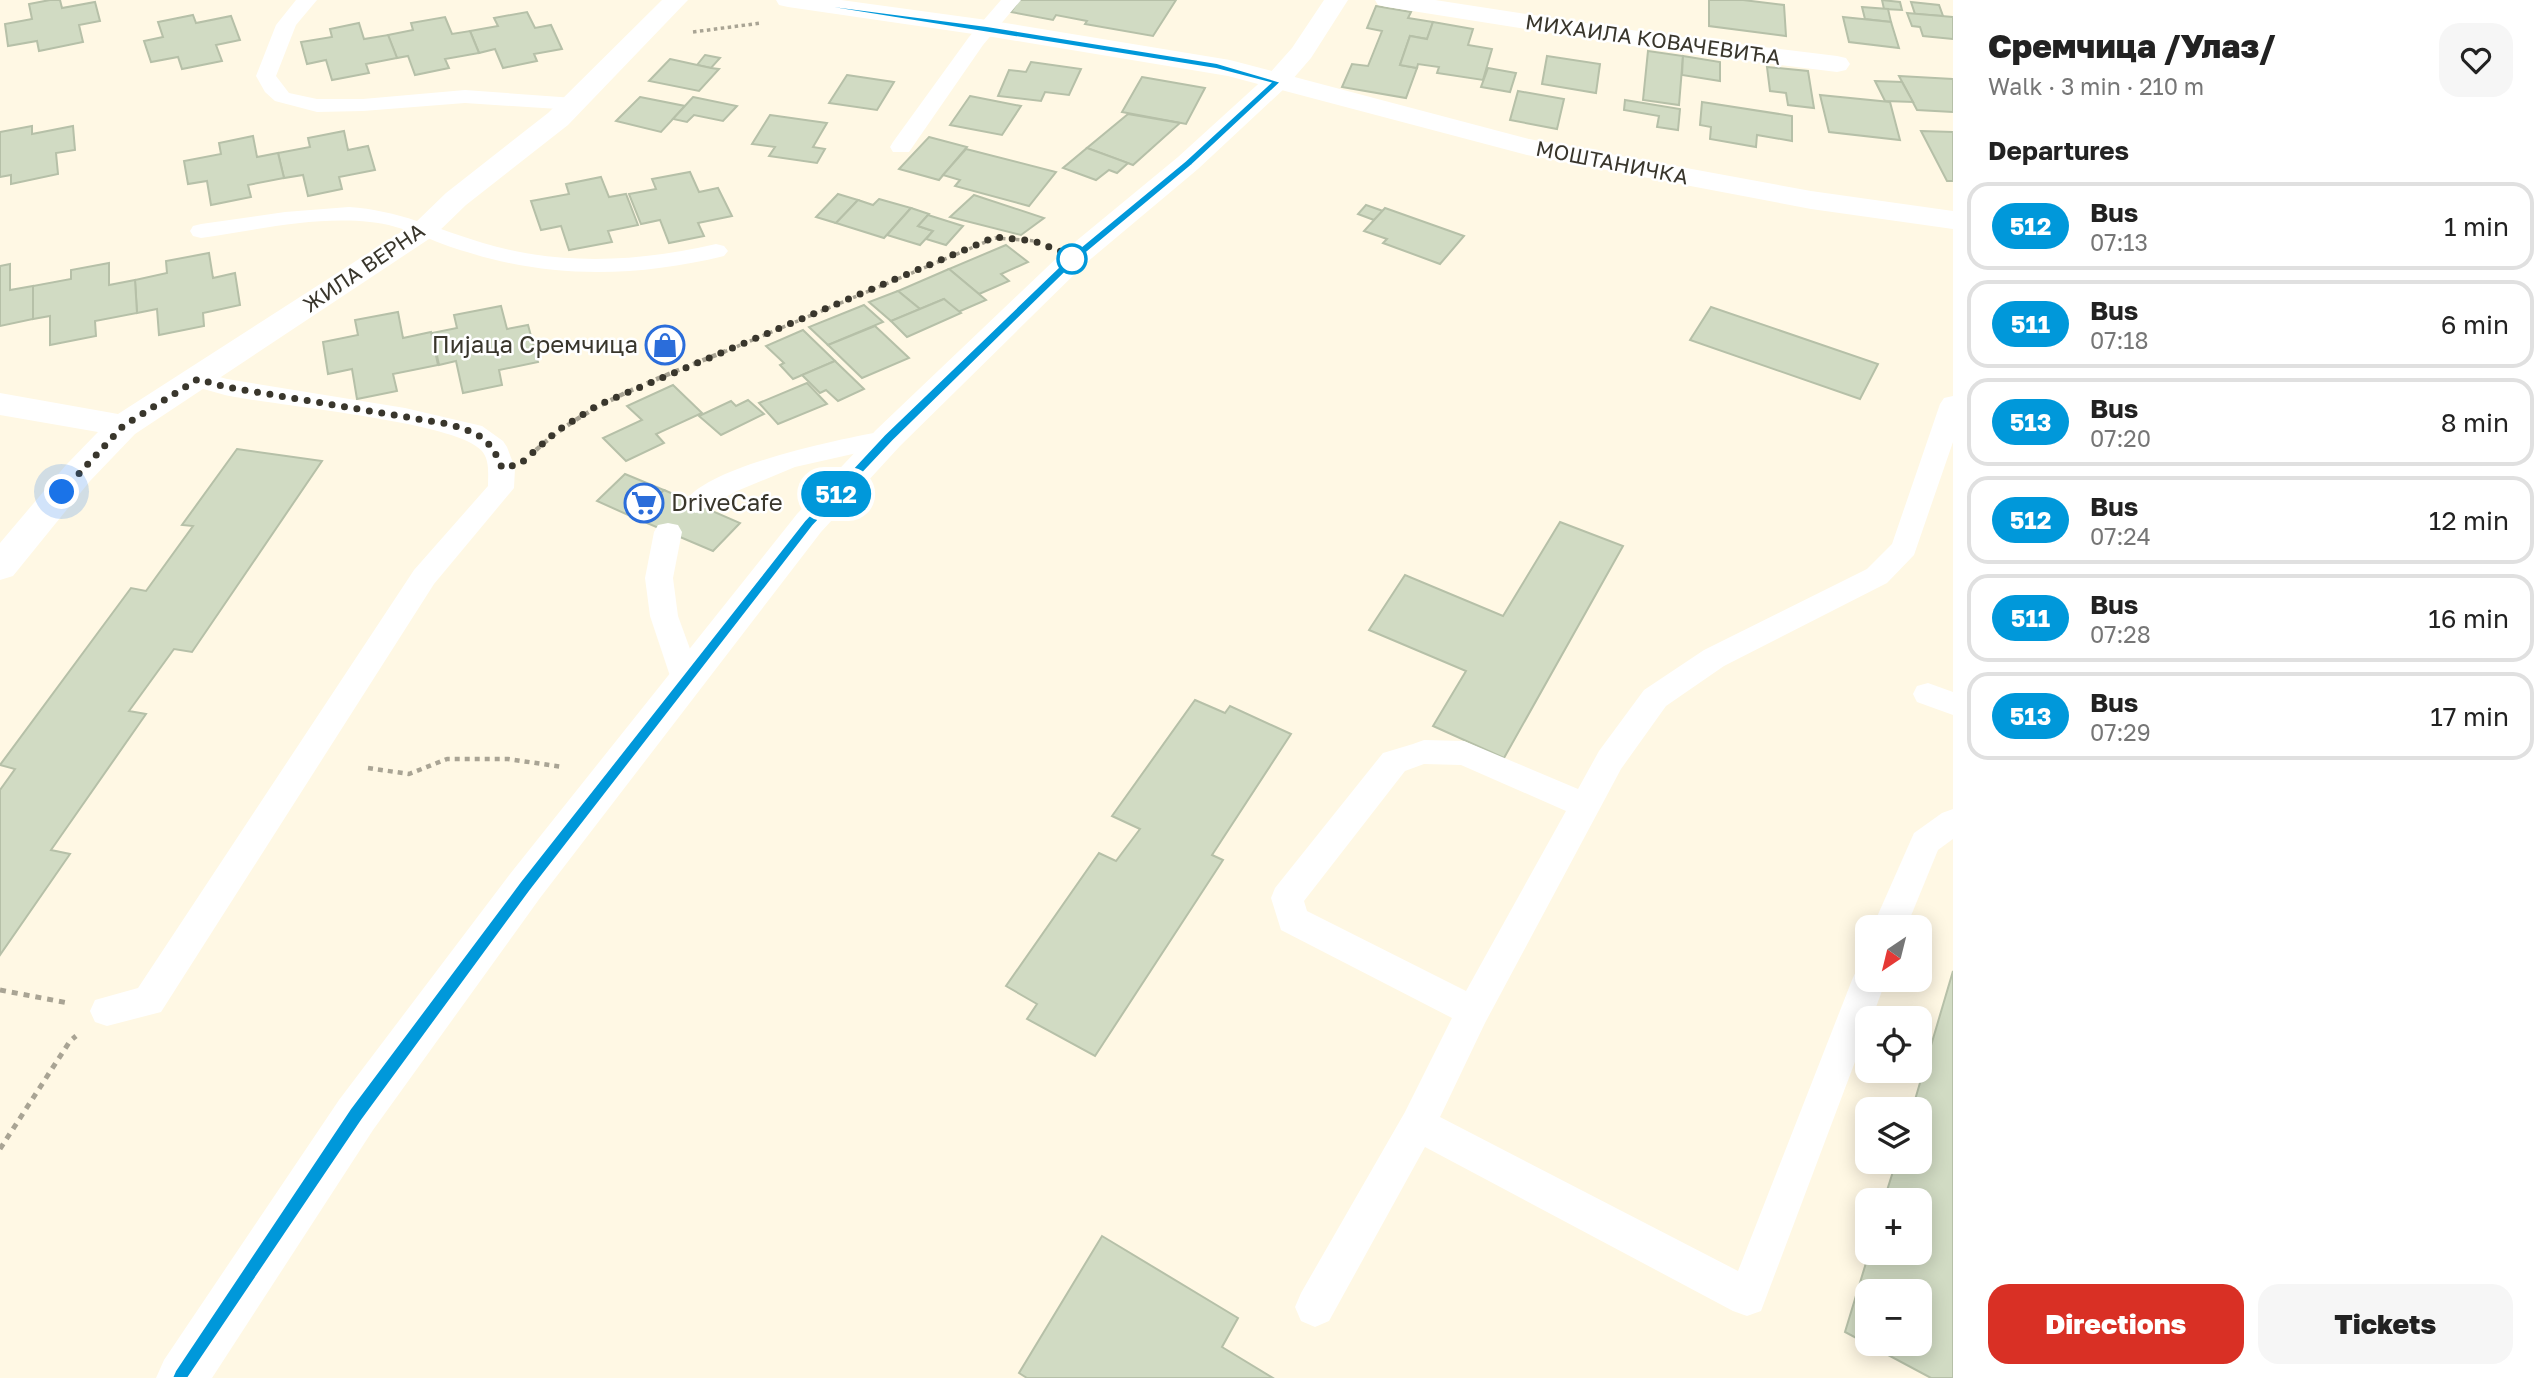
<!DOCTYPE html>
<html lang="en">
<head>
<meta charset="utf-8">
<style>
  body { margin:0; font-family:"Golos Text",sans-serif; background:#f6f6f6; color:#222; height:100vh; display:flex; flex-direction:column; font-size:26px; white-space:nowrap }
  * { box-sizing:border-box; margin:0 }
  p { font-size:23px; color:#767676 }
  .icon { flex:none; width:38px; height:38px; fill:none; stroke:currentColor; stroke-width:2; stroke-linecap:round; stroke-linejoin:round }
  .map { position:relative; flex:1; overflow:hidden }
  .panel { display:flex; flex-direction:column; background:#fff; width:595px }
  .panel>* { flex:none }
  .badge { padding:0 14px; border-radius:23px; font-size:24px; line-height:46px }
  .needle { width:46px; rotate:215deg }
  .fabs { position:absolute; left:1855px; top:915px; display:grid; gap:14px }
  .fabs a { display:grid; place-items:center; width:77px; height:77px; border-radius:14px; background:#fff; box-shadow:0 4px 18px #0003; font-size:35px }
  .you { position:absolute; width:35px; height:35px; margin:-18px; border:5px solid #fff; border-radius:50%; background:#1a73e8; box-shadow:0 0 0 10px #1a73e833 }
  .map>.badge { position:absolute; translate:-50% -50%; box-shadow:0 0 0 4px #fff }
  h2 { padding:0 35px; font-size:26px; line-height:63px }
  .round { display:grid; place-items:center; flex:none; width:74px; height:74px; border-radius:21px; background:#f6f6f6 }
  .overview { display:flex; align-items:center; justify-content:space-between; height:119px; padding:0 35px }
  h1 { font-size:33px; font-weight:800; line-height:52px }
  .cta { display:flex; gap:14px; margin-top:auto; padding:14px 35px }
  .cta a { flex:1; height:80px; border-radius:21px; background:#d93025; color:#fff; font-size:28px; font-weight:800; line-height:80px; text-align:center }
  .cta a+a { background:#f6f6f6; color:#222 }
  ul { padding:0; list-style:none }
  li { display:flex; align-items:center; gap:21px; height:88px; margin:0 14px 10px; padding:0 21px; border:4px solid #e0e0e0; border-radius:21px }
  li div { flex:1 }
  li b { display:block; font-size:26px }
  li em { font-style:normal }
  li .badge { min-width:77px; font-weight:700; text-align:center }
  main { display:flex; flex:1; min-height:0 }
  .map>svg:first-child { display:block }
  .building { fill:#d1dbc3; stroke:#b6c0a8; stroke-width:2; fill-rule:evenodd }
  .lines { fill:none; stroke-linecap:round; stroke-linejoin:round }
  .path-far2 { stroke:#a9a494; stroke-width:3.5; stroke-dasharray:3.5 3.5; stroke-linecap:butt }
  .path-far1 { stroke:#a9a494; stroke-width:4.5; stroke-dasharray:5 5; stroke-linecap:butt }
  .path { stroke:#a9a494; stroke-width:5; stroke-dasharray:6 6; stroke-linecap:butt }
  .lane { fill:#fff; fill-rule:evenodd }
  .street { fill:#fff; fill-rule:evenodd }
  .secondary { fill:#fff; fill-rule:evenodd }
  .line { fill:#0098da; stroke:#fff; stroke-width:2 }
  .walk { stroke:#39362c; stroke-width:7; stroke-dasharray:0 12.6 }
  .stop-dot { fill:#fff; stroke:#0098da; stroke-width:3.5 }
  .labels { text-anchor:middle; stroke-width:5; stroke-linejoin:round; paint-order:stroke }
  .far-street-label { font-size:21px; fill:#39362c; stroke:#fff }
  .poi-label { font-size:24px; fill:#39362c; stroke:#fff; text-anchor:end }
</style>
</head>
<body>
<main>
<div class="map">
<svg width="1953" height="1378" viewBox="0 0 1953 1378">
  <rect width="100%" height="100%" fill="#fff8e4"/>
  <g class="building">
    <polygon points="50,0 60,0 62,8 95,2 100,21 79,25 83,42 39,51 37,41 8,46 5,24 32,19 29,4"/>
    <polygon points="1019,0 1176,0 1153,36 1085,24 1087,21 1056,15 1053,20 1011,12"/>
    <polygon points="1709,0 1743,0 1784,5 1786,36 1709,26"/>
    <polygon points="1882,0 1900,2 1902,10 1884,9"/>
    <polygon points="1911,2 1939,5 1943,16 1915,14"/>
    <polygon points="1376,6 1411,12 1408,18 1433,22 1427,39 1410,36 1400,65 1417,68 1406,98 1342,87 1352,64 1368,66 1382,31 1367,28"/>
    <polygon points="1862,7 1888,9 1891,22 1865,19"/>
    <polygon points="527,12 535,28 551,25 562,49 534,54 537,61 503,68 495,49 479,53 470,31 498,26 494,18"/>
    <polygon points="1907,13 1953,17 1953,39 1923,36 1920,27 1912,26"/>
    <polygon points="193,15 196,23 231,16 240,40 216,45 222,61 182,69 178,57 151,62 144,41 163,37 158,22"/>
    <polygon points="445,17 452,34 470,31 479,53 445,59 449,68 415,75 408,56 397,58 388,35 413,30 411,23"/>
    <polygon points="1843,17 1891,22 1899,48 1849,42"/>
    <polygon points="1433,22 1473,29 1468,45 1492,49 1483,80 1437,73 1439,67 1418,64 1417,68 1400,65 1410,36 1427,39"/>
    <polygon points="359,23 364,39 388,35 397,58 366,64 369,73 332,80 326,60 307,64 301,42 332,37 330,29"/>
    <polygon points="1648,51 1683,56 1679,105 1643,100"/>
    <polygon points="705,55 720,58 711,68 697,65"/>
    <polygon points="1547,56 1600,64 1596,93 1542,84"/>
    <polygon points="1683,56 1720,62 1720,81 1682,75"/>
    <polygon points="670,59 711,68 719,69 699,91 649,81"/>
    <polygon points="1031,62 1081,69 1069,95 1045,92 1041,101 998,96 1009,70 1026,72"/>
    <polygon points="1767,67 1808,71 1814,108 1788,105 1786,93 1770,91"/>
    <polygon points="1488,68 1516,73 1510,92 1481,87"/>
    <polygon points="847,75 894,82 877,110 829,103"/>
    <polygon points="1899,76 1953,79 1953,112 1917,110"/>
    <polygon points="1142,77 1205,88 1186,124 1122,112"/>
    <polygon points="1875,81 1902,82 1913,102 1885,101"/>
    <polygon points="1518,91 1564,99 1557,129 1510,120"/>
    <polygon points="1820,95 1890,102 1900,140 1829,132"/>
    <polygon points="970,96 1021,106 1002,135 950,125"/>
    <polygon points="640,97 685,106 661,132 616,121"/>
    <polygon points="693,97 737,106 723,121 694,115 687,122 673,119"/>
    <polygon points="1625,100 1680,109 1678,130 1657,127 1659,116 1624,110"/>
    <polygon points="1702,102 1792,116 1792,141 1757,135 1756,147 1710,139 1711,127 1700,125"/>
    <polygon points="1128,114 1180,123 1133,165 1087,148"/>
    <polygon points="770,115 827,123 813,147 825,149 817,163 769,156 775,147 752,144"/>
    <polygon points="32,126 32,134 73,126 75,150 56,153 58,174 11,184 11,175 0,177 0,132"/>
    <polygon points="344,131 348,150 368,146 375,170 339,177 342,189 308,196 303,175 284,178 278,153 310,147 308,138"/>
    <polygon points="1921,131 1953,132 1953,181 1947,181"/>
    <polygon points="253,136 257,157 278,153 284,178 248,185 251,197 211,205 207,181 188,184 184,161 221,154 219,143"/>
    <polygon points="929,137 967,147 939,180 899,169"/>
    <polygon points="1087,148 1128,163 1117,173 1109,170 1096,180 1063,168"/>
    <polygon points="966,149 1056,172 1029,206 955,186 960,180 943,175"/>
    <polygon points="690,172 699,192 718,188 732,216 698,223 704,236 669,243 660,220 641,224 629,194 656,189 652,179"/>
    <polygon points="601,177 609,197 626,194 638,225 608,231 612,242 569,250 561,226 541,230 531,201 569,194 566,184"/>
    <polygon points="838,194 858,200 836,223 816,217"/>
    <polygon points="974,195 1044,218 1021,235 950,217"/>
    <polygon points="879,199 911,208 884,238 836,223 858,200 873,205"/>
    <polygon points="1366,205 1383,211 1374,220 1358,214"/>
    <polygon points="911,208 929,214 918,226 933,231 920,245 887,235"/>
    <polygon points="1385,208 1464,236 1440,264 1383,243 1387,239 1364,231"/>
    <polygon points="928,215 963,226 946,245 926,239 933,231 918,226"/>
    <polygon points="1006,245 1028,262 1001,274 1009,281 979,294 949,269"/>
    <polygon points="209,253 213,278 235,273 240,305 203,313 204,326 159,335 157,309 137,313 135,280 167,273 166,261"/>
    <polygon points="109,263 109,285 135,280 137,313 95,321 96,336 50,345 50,316 33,319 33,286 71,279 71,270"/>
    <polygon points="10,264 10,290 33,286 33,319 0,326 0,266"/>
    <polygon points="949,269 986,300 958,312 944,299 920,309 898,291"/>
    <polygon points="898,291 920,309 891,321 869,302"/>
    <polygon points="944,299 961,313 907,337 891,321"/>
    <polygon points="864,305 883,322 828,345 809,327"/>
    <polygon points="501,306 507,329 528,325 538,362 499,370 502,385 463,393 456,361 439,365 432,333 457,328 454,315"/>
    <polygon points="1711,307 1878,364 1860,399 1690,340"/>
    <polygon points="398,312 403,338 431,332 438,365 393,374 397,391 357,399 352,369 328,374 323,342 358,335 355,320"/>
    <polygon points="875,326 909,358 862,378 828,345"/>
    <polygon points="803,330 835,361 793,379 780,365 784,363 766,346"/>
    <polygon points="835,361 864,389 838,401 826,390 820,393 802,375"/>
    <polygon points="807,383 827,404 778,424 759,403"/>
    <polygon points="673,385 702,413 656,434 664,443 626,461 603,438 642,420 627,406"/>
    <polygon points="748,400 764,414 721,435 699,416 731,401 736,406"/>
    <polygon points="237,449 322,461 192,652 174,649 129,711 146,714 51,850 70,854 0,955 0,790 15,769 0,765 131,588 146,591 193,526 182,525"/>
    <polygon points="625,474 664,490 635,518 597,501"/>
    <polygon points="664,490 696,504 740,523 713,551 635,518"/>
    <polygon points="1560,522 1623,546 1504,758 1433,726 1466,671 1369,630 1405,575 1503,616"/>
    <polygon points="1195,700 1225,713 1230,706 1291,734 1212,855 1223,860 1095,1056 1027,1019 1037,1004 1006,986 1099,853 1116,861 1140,829 1112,816"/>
    <path d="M1953,971V1378H1931L1845,1332L1869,1253H1920V1200H1884L1896,1162H1920V1110H1912ZM1867,1292H1920V1344H1867Z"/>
    <polygon points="1102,1236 1238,1318 1222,1347 1273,1378 1027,1378 1019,1373"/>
  </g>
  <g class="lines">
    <g class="path-far2">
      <polyline points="693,32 761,23"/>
      <polyline points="724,352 995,238 1035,241"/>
    </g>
    <g class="path-far1">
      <path d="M536,450C590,401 661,378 728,350"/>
      <polyline points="368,768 409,774 447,759 508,759 563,767"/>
    </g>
    <g class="path">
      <polyline points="0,990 68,1003"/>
      <polyline points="0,1149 70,1041 76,1036"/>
    </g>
    <g class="lane">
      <polygon points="296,0 317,0 296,25 276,76 289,93 317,99 363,99 465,90 574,98 581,100 584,104 581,108 574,110 465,103 363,111 317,112 275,101 265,92 256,76 276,25"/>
      <polygon points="1001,0 1021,0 983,45 909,152 893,152 890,147 893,142 969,37"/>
      <path d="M349,207C397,210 437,229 483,243C559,266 639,262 716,244L724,246L728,251L724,256C638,277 552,279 467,252C434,243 404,225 370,222C314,216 257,230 201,238L193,236L190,231L193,226L201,224L285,212Z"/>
      <path d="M198,371L227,379L405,408L482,426L503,441L507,447L515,468L514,488L434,584L161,1012L107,1026L95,1022L90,1011L95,1000L138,988L414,570L488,486C488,474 490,459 481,450C453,421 275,406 225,395C213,392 201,388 189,385L186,379L189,373Z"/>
      <path d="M1953,396V442L1914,555L1887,583L1724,666L1666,706L1621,769L1485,1023L1440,1117L1738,1271L1852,980L1857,969L1867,966V980H1886L1872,1018H1867V1030L1761,1311L1747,1316L1733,1311L1425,1147L1329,1321L1315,1327L1301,1321L1295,1307L1301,1293L1405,1112L1452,1018L1281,930L1271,898L1275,888L1383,753L1413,744L1424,740L1464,741L1578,789L1599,751L1644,690L1704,650L1867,569L1892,544L1940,404L1944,398ZM1424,764L1461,765L1566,811L1466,991L1307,911L1304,901L1405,771Z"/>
      <path d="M888,430L897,432L901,438L897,444L795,467L737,491L696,513L686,510L683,504C706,465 843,439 888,430Z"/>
      <polygon points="668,523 678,525 682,532 673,578 678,616 701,679 696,687 686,690 676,687 671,679 650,616 645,578 654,532 658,525"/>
      <polygon points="1928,683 1953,692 1953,715 1917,702 1913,694 1917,686"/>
      <polygon points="1953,809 1953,839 1938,850 1906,928 1872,928 1914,833 1942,813"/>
    </g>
    <g class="street">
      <polygon points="662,0 688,0 568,125 466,205 435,235 135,434 90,481 13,576 0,580 0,543 66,465 98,432 0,415 0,393 118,414 415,223 446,193 548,113"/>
      <polygon points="776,0 841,0 987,20 1230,60 1529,139 1811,191 1953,211 1953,229 1811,209 1527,155 1228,76 987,36 788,7 779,5"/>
      <polygon points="1375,0 1435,0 1664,35 1837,56 1846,58 1850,64 1846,70 1837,72 1664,51 1387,7 1378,5"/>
    </g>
    <polygon class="secondary" points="1324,0 1348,0 1311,58 1285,88 1198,169 1086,263 900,446 821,532 540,898 373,1130 212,1378 156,1378 164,1360 339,1100 510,874 797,514 876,430 1064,251 1178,157 1267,76 1292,48"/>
  </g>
  <polygon class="line" points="783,0 787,0 987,26 1217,63 1281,82 1192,165 1079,259 893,441 813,526 530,891 362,1120 188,1378 172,1378 175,1371 350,1109 520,882 805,520 884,435 1071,255 1185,161 1270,83 1216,69"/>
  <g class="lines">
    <path class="walk" d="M62,492L123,426L198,379L226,387L448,424C478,433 490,437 502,468L520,464L557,431L598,405L995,237L1034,241L1075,257L1072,259"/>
  </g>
  <defs>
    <symbol id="shop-ring" viewBox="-11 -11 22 22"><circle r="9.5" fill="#fff" stroke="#2b6dda" stroke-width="1.5"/><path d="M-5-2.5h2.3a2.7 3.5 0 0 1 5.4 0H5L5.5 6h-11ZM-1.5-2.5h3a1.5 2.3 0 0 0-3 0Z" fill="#2b6dda"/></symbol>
    <symbol id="supermarket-ring" viewBox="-11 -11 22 22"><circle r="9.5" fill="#fff" stroke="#2b6dda" stroke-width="1.5"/><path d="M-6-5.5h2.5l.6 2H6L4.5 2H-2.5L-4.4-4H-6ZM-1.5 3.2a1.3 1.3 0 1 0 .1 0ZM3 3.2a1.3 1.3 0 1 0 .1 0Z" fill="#2b6dda"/></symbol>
  </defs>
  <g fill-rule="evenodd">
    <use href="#shop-ring" x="643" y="323" width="44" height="44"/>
    <use href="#supermarket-ring" x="622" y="481" width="44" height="44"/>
  </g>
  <circle class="stop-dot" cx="1072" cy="259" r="14"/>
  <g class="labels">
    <g class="far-street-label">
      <text transform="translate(1653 40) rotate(8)" y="7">МИХАИЛА КОВАЧЕВИЋА</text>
      <text transform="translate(1612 163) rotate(11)" y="7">МОШТАНИЧКА</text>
      <text transform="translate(364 268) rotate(-34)" y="7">ЖИЛА ВЕРНА</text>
    </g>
    <g class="poi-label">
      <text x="638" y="353">Пијаца Сремчица</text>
      <text x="671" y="511" text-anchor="start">DriveCafe</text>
    </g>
  </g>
</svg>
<div class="fabs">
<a><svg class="needle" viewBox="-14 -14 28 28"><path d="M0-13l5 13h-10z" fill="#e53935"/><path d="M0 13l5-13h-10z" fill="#767676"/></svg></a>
<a><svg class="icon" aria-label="locate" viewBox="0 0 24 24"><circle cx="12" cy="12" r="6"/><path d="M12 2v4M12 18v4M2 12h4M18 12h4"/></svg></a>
<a><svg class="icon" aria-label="layers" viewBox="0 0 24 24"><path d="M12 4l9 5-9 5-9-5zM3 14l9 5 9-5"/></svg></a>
<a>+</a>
<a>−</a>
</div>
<div class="you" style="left:62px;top:492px"></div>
<b class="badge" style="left:836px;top:494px;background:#0098da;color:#fff">512</b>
</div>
<section class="panel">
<div class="overview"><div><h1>Сремчица /Улаз/</h1><p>Walk · 3 min · 210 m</p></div><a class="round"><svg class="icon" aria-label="heart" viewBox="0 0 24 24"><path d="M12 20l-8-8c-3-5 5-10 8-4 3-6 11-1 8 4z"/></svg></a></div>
<h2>Departures</h2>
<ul>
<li><span class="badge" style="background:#0098da;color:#fff">512</span><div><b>Bus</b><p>07:13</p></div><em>1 min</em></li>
<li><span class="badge" style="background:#0098da;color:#fff">511</span><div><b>Bus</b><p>07:18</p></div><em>6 min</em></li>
<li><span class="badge" style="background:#0098da;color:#fff">513</span><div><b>Bus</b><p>07:20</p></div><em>8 min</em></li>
<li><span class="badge" style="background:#0098da;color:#fff">512</span><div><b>Bus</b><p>07:24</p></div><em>12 min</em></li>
<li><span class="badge" style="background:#0098da;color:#fff">511</span><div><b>Bus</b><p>07:28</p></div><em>16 min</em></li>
<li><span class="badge" style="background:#0098da;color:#fff">513</span><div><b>Bus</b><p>07:29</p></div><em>17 min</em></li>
</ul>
<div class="cta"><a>Directions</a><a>Tickets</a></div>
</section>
</main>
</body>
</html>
